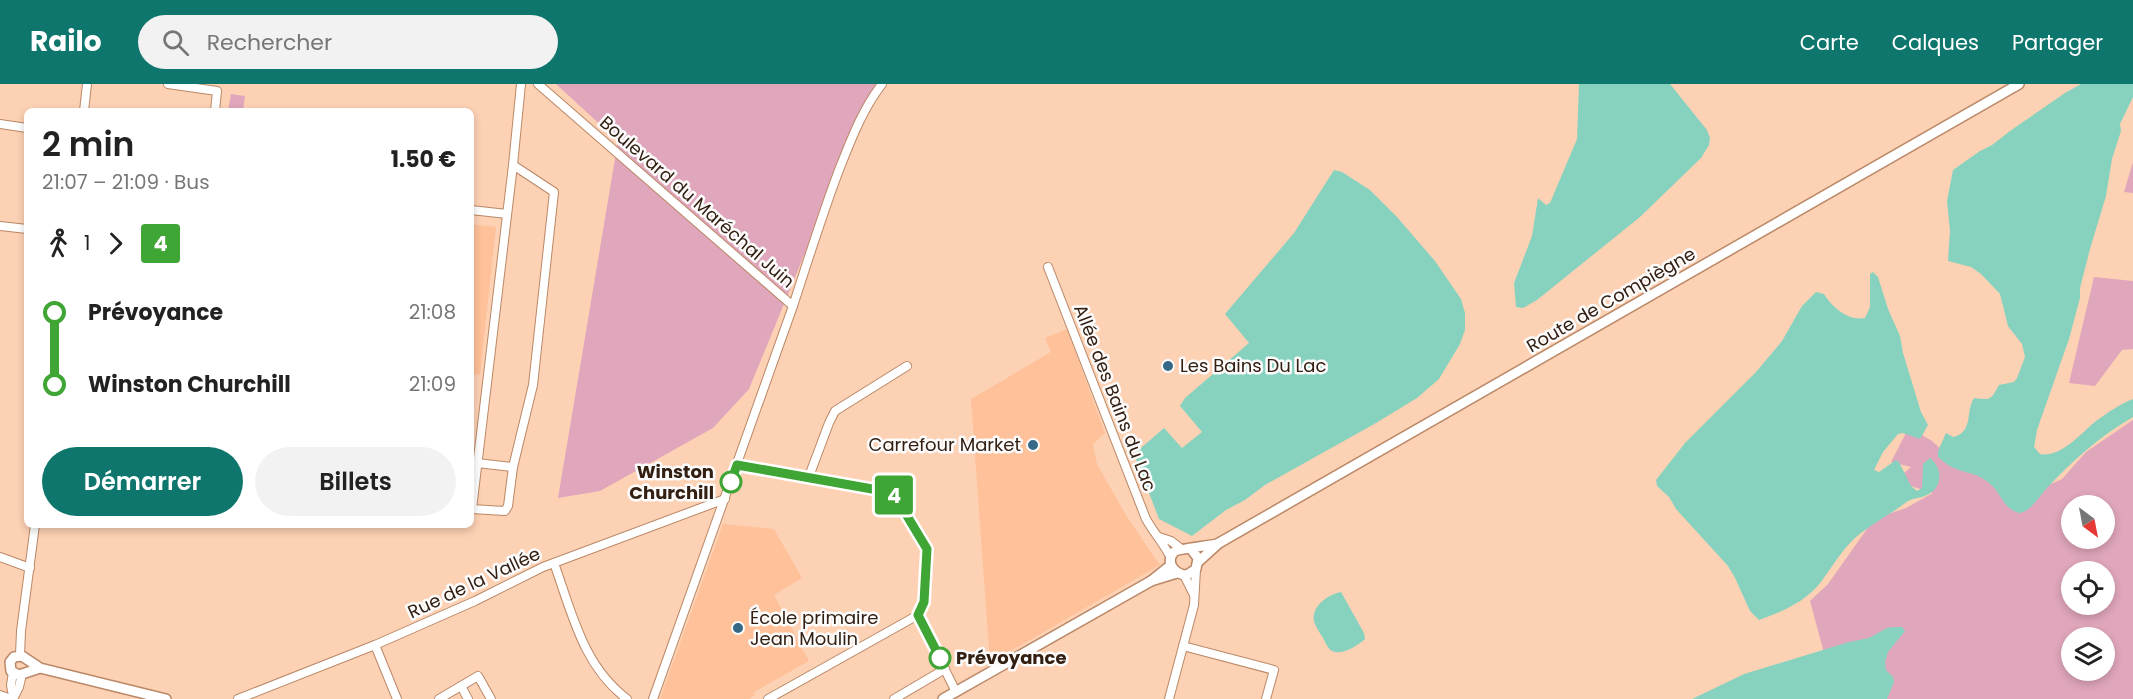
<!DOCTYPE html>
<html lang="fr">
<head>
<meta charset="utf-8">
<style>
  body { margin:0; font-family:Poppins,sans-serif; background:#f2f2f2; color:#222; height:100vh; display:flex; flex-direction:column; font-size:22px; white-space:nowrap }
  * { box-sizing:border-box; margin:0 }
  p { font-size:20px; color:#767676 }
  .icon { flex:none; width:33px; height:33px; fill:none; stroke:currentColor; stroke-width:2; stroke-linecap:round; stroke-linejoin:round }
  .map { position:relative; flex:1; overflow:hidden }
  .details { position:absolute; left:24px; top:24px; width:450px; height:420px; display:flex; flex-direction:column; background:#fff; border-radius:9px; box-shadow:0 3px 9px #0003 }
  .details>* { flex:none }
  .badge { padding:0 12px; border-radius:4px; font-size:21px; line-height:39px }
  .needle { width:39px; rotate:148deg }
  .tools { position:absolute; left:2061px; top:411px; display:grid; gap:12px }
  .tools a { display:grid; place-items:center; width:54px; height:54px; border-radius:50%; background:#fff; box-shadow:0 3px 9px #0003; font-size:30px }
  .map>.badge { position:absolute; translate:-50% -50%; box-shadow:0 0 0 3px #fff }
  .legs { display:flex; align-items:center; gap:9px; height:66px; padding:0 18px; font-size:20px }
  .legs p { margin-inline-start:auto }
  .overview { display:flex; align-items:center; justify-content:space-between; height:102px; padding:0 18px }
  h1 { font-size:33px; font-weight:600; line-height:45px }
  .action { display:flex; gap:12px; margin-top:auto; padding:12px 18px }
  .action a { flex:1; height:69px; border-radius:36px; background:#0f766e; color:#fff; font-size:24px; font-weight:600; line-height:69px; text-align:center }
  .action a+a { background:#f2f2f2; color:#222 }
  ul { padding:0 18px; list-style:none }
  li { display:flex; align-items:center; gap:21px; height:72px; font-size:22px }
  li i { display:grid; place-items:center; width:9px; height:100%; margin:0 8px; background:currentColor }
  li i::after { content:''; width:15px; height:15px; margin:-8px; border:4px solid; border-radius:50%; background:#fff }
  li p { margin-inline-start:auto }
  li:first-child i { background:linear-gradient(#0000 50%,currentColor 0) }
  li:last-child i { background:linear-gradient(currentColor 50%,#0000 0) }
  header { display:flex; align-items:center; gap:36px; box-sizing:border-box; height:84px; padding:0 30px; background:#0f766e; color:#fff }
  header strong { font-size:28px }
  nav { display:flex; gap:33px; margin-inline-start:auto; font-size:21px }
  .search { width:420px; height:54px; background:#f2f2f2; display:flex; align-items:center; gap:15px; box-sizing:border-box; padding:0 21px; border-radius:33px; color:#767676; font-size:22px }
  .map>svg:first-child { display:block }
  .built { fill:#fec199 }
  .green { fill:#e0a6bb; fill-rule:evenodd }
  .water { fill:#87d2be }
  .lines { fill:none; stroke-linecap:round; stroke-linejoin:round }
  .minor-casing { stroke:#ba8866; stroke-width:10 }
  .major-casing { stroke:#ba8866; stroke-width:12 }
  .minor { stroke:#fff; stroke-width:8 }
  .major { stroke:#fff; stroke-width:9 }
  .line-1-casing { stroke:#fff; stroke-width:14 }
  .line-1 { stroke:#3fa535; stroke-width:9 }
  .poi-dot { fill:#356986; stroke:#fcfcfc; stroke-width:2 }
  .stop-1-dot { fill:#fff; stroke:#3fa535; stroke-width:3 }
  .labels { text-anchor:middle; stroke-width:5; stroke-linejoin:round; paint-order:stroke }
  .street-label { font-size:18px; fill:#342013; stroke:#fcfcfc }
  .poi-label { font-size:18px; fill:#342013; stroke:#fcfcfc; text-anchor:start }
  .stop-label { font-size:18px; font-weight:bold; fill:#342013; stroke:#fcfcfc; text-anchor:end }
</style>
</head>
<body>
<header>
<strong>Railo</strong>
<div class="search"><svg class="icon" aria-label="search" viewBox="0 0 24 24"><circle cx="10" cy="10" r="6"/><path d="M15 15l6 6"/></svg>Rechercher</div>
<nav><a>Carte</a><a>Calques</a><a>Partager</a></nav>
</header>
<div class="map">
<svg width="2133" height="615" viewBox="0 0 2133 615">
  <rect width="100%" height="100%" fill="#fdd1b4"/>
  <g class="built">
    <polygon points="471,140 496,143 480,291 471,290"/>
    <polygon points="1067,245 1105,349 1093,360 1097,380 1127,433 1160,481 990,579 971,315 1051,268 1045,254"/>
    <polygon points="723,440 774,445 802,494 774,511 809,577 754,608 755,611 749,615 660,615"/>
  </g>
  <g class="green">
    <polygon points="556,0 876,0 872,6 749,305 713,344 600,407 558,414 618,57"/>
    <polygon points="231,10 245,12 243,27 228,27"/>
    <polygon points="2133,78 2133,109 2124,108"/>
    <polygon points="2094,193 2133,197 2133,265 2122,266 2095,302 2069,299"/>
    <path d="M2133,336V615H1883L1824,569L1810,517L1828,500L1874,435L1906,424L1933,409L1895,397L1911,383L1891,378L1909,343L1932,357L1957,379L2025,412L2062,395L2086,368ZM2072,422H2104V454H2072ZM2072,488H2104V520H2072ZM2072,554H2104V586H2072Z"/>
  </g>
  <g class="water">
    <polygon points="1579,0 1670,0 1707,46 1710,54 1709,61 1701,74 1640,133 1537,216 1523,224 1516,223 1514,199 1532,152 1538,114 1546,121 1550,119 1577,55"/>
    <path d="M2081,0H2133V13L2120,40L2121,47L2112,75L2106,112L2090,165L2080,204V214L2069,255L2037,346L2034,363L2040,370C2061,374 2081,349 2096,337C2107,329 2120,320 2133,315V333C2100,352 2072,377 2046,405C2039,413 2030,428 2019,429C2002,424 2002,409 1989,399C1976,388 1967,390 1954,384C1948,382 1943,377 1938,373V367L1946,349L1953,353C1974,348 1965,328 1974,314C1991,316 1990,317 1999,301L2014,298L2017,294L2025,273L2022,260L2008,242L2000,210L1981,190L1971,183L1948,177L1950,147L1947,117L1953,86L1980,67L1992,61L2010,47L2065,9Z"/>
    <polygon points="1334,86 1342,88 1370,106 1397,133 1435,177 1461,215 1465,229 1465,246 1460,260 1439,295 1417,314 1376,339 1265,401 1245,416 1226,426 1192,452 1159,435 1134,370 1164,344 1182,364 1202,348 1180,322 1185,314 1249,259 1225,230 1294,149"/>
    <path d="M1873,188L1878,193L1888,225L1900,252L1903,269L1921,328L1928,341L1920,355L1903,349L1898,350L1883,368L1874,386L1879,388L1896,376L1899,378L1911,402L1917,407L1922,404L1923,380L1930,374C1943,384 1943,404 1927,411C1921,414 1917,413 1908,417C1891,430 1871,440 1855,454C1841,467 1832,483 1821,498C1804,519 1783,527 1759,536L1750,527L1735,494L1728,482L1676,425L1669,413L1657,402L1656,396L1685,359L1756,288L1782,257L1802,222L1816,208L1824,210C1833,224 1848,237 1865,234L1870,223V190Z"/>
    <path d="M1341,508L1364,549L1365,555C1359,561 1344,570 1335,568C1328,567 1326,559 1323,554C1320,549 1315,542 1314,537C1311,522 1329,510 1341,508Z"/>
    <polygon points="1894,543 1902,543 1905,547 1888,568 1885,578 1886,586 1893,593 1894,598 1887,615 1692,615 1744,590 1849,558 1869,554 1887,544"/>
  </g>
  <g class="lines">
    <defs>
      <g id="minor">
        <polyline points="168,0 217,7 215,27"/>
        <polyline points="538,0 793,222 653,615"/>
        <polyline points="84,27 87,0"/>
        <polyline points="0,40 27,44"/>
        <polyline points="471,126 507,130"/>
        <polyline points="0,142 27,145"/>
        <path d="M1048,183L1146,435C1154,449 1164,460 1171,474"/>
        <path d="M793,222C808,176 822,131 839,86C851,56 862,26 882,0"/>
        <polyline points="477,379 513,383 533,301 554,108 513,81"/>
        <polyline points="737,381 889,408 895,412 927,465 924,517 918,531 956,608"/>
        <polyline points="808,395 829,339 835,327 907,282"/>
        <polyline points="471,425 505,427 508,422 513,383"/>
        <polyline points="472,425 513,81 521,0"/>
        <polyline points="1159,453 1171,457 1180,464"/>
        <polyline points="0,473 30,484"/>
        <path d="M554,479C572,529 583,582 627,615"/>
        <polyline points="1184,491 1194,511"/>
        <polyline points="375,561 397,615"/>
        <polyline points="1183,562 1274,586 1266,615"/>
        <polyline points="20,571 21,547 35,441"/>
        <polyline points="13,588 11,601 13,612"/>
        <polyline points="461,602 468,615"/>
        <polyline points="0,611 11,615"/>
        <polyline points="13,615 19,603 22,590"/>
        <polyline points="238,615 375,561 475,517 543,483 725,415"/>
        <polyline points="439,615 478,592 491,615"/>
        <polyline points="768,615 918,531"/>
        <polyline points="894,615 945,585"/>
        <polyline points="1169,615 1194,521 1196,485"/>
      </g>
      <g id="major">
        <path d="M1191,465L1198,474L1196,485L1187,491C1176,491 1164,479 1174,468C1177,465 1208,462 1217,460"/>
        <polyline points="1198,478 1219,459 2019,0"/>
        <polyline points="1151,497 1177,489"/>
        <polyline points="40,584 19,591 11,587 10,578 14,573 22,572 40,584 166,615"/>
        <polyline points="943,615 1151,497 1171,481"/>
      </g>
    </defs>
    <use href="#minor" class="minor-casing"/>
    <use href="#major" class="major-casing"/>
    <use href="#minor" class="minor"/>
    <use href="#major" class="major"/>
  </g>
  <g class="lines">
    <defs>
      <polyline id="line-1" points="731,398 737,381 889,408 895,412 927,465 924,518 918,531 940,574"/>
    </defs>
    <use href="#line-1" class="line-1-casing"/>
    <use href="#line-1" class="line-1"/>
  </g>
  <g class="poi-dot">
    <circle cx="1168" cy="282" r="6"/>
    <circle cx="1033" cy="361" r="6"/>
    <circle cx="738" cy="544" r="6"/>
  </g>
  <g class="stop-1-dot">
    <circle cx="731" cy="398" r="10"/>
    <circle cx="940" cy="574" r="10"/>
  </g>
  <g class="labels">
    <g class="street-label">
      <text transform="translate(697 118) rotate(41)" y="6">Boulevard du Maréchal Juin</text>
      <text transform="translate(1611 216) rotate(-30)" y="6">Route de Compiègne</text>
      <text transform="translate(1115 314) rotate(69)" y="6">Allée des Bains du Lac</text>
      <text transform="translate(474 499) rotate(-25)" y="6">Rue de la Vallée</text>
    </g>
    <g class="poi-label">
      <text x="1180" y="288">Les Bains Du Lac</text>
      <text x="1021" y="367" text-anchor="end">Carrefour Market</text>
      <text x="750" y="540">École primaire<tspan x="750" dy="21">Jean Moulin</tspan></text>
    </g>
    <g class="stop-label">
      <text x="714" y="394">Winston<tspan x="714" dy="21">Churchill</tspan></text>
      <text x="956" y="580" text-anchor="start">Prévoyance</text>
    </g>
  </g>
</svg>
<div class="tools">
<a><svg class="needle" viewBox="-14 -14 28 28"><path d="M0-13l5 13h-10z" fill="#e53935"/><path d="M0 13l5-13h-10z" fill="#767676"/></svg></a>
<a><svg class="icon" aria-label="locate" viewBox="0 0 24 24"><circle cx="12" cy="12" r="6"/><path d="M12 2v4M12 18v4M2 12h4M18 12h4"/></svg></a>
<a><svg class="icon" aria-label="layers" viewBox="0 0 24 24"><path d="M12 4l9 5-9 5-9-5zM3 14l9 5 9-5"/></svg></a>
</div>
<b class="badge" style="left:894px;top:411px;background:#3fa535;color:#fff">4</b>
<section class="details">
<div class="overview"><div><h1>2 min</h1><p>21:07 – 21:09 · Bus</p></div><b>1.50 €</b></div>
<div class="legs"><svg class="icon" aria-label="walk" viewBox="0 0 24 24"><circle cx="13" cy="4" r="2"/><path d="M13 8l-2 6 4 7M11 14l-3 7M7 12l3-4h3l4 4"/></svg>1<svg class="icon" aria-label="forward" viewBox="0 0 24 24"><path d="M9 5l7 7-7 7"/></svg><b class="badge" style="background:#3fa535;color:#fff">4</b></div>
<ul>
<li><i style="color:#3fa535"></i><b>Prévoyance</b><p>21:08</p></li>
<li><i style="color:#3fa535"></i><b>Winston Churchill</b><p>21:09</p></li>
</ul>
<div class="action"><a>Démarrer</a><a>Billets</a></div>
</section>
</div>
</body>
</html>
